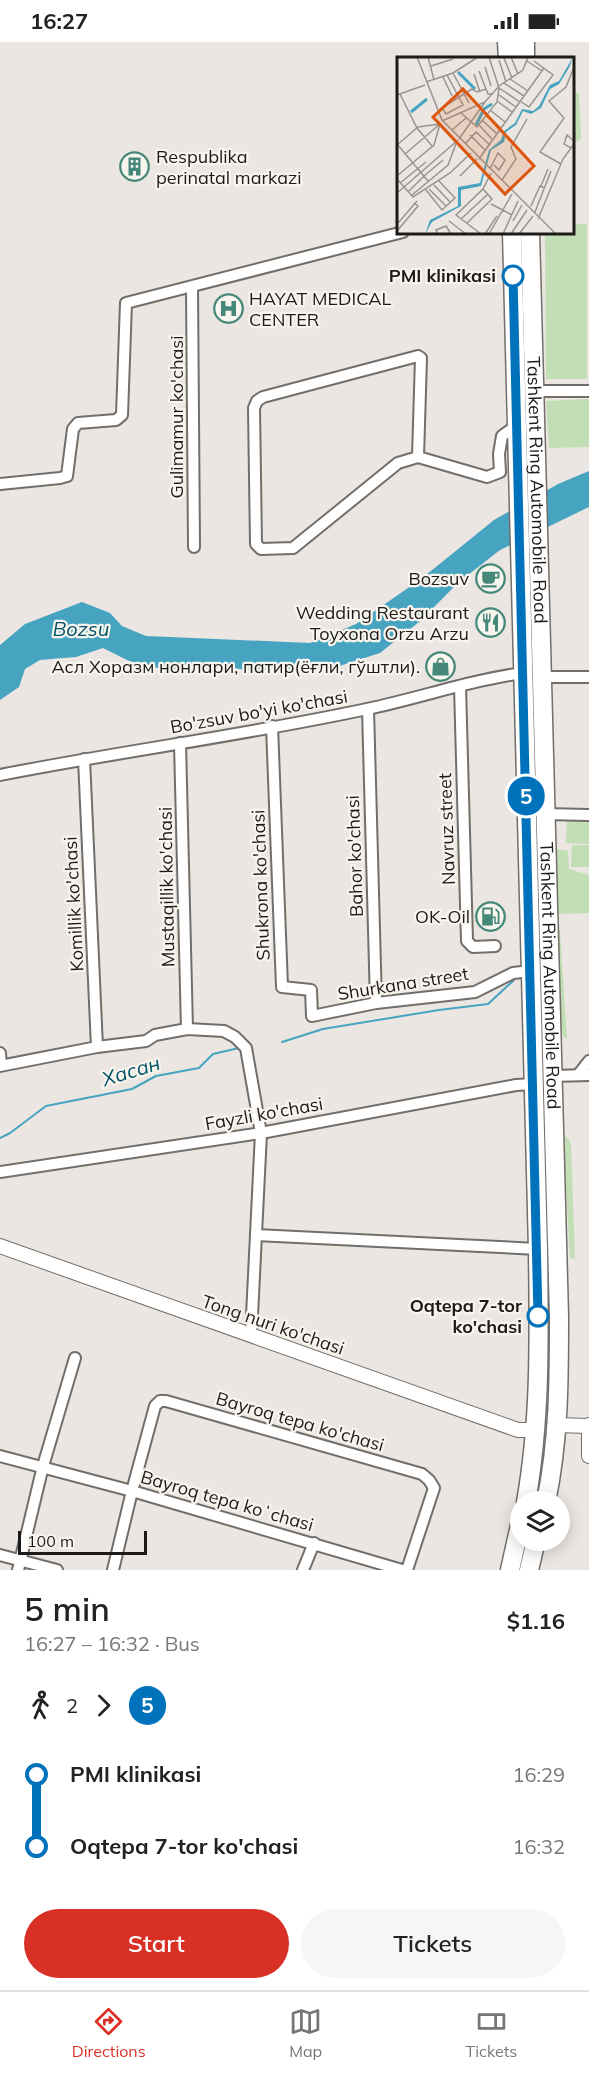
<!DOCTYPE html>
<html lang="en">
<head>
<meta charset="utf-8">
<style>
  body { margin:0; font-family:Mulish,sans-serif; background:#f6f6f6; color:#222; height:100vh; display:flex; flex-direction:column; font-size:22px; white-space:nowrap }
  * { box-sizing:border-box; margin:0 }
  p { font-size:20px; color:#767676 }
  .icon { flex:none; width:33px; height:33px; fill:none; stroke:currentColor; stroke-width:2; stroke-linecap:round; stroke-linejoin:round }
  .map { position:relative; height:1528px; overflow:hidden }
  .sheet { display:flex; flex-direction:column; background:#fff; flex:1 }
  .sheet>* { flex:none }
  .badge { padding:0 12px; border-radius:20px; font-size:21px; line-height:39px }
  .buttons { position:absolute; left:510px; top:1449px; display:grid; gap:12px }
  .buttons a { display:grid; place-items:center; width:60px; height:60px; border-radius:50%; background:#fff; box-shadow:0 3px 15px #0003; font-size:30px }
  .scale { position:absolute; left:18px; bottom:15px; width:129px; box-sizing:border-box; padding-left:6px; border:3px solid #1c1b19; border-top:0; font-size:16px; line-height:21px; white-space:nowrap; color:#1c1b19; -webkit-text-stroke:4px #f8f4ee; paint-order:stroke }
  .map>.badge { position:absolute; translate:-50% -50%; box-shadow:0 0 0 3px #fff }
  .legs { display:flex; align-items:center; gap:9px; height:66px; padding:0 24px; font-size:20px }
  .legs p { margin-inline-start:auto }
  .headline { display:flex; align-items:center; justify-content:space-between; height:102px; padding:0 24px }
  h1 { font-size:33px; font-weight:600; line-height:45px }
  .action { display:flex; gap:12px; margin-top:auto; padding:12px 24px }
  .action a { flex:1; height:69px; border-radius:36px; background:#d93025; color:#fff; font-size:24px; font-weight:600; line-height:69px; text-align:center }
  .action a+a { background:#f6f6f6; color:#222 }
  ul { padding:0 24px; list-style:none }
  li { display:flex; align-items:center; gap:21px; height:72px; font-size:22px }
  li i { display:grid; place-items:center; width:9px; height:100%; margin:0 8px; background:currentColor }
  li i::after { content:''; width:15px; height:15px; margin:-8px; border:4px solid; border-radius:50%; background:#fff }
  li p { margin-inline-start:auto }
  li:first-child i { background:linear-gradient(#0000 50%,currentColor 0) }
  li:last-child i { background:linear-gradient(currentColor 50%,#0000 0) }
  .status { display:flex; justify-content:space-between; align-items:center; height:42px; padding:0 30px; background:#fff; direction:ltr }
  .status svg { height:16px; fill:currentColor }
  .menu { display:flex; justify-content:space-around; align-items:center; height:84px; border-top:2px solid #e0e0e0; background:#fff; font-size:16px; color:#767676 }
  .menu a { display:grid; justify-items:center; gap:3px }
  .menu .current { color:#d93025 }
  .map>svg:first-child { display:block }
  .green { fill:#c1deb5 }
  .water { fill:#47a4c1 }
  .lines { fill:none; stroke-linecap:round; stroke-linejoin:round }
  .stream { stroke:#47a4c1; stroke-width:2 }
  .minor-casing { stroke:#736e69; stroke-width:14 }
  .tertiary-casing { stroke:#736e69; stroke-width:16 }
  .trunk-casing { stroke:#736e69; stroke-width:21 }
  .minor { stroke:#fff; stroke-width:10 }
  .tertiary { stroke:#fff; stroke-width:14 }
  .trunk { stroke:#fff; stroke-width:18 }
  .line-1-casing { stroke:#fff; stroke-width:14 }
  .line-1 { stroke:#0072bc; stroke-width:9 }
  .stop-1-dot { fill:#fff; stroke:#0072bc; stroke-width:3 }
  .labels { text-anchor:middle; stroke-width:4.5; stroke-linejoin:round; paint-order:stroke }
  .poi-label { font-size:18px; fill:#1c1b19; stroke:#f8f4ee; text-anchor:end }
  .stop-label { font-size:18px; font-weight:bold; fill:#1c1b19; stroke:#f8f4ee; text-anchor:end }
  .street-label { font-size:18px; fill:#1c1b19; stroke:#f8f4ee }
  .water-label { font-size:20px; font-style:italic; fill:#005267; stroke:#f8f4ee }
  .inset-river { fill:none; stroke:#47a4c1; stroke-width:3 }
  .inset-road { fill:none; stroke:#989591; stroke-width:1.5 }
  .view { fill:#de560d; fill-opacity:0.15; stroke:#de560d; stroke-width:3 }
  .inset-edge { fill:none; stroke:#1c1b19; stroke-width:3 }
</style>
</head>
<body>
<div class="status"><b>16:27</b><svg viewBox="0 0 49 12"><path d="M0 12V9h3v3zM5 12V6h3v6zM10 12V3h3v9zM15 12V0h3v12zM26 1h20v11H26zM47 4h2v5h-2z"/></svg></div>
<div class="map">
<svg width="589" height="1528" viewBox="0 0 589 1528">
  <rect width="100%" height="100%" fill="#ebe6e1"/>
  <g class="green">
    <polygon points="573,51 579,51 581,94 580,98 573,100"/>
    <polygon points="573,182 587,182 587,337 546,337 545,191 572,190"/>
    <polygon points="589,357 589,405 549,406 546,359"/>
    <polygon points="567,776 589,777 589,802 566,801"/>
    <polygon points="572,803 589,803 589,825 571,825"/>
    <polygon points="556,807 568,809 569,827 589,833 589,871 556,872"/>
    <polygon points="534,825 539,825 550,1257 548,1260 551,1282 552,1347 546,1347"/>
    <polygon points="557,889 560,889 567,997 563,994 561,987"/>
    <polygon points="563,1093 568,1096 571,1103 575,1217 570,1216"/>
  </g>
  <polygon class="water" points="589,429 589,465 500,508 459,540 419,580 380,611 327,628 245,628 208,621 174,627 147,625 127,618 103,606 76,615 40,618 25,627 19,645 0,658 0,603 25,582 82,560 110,571 122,584 146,594 310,601 356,582 421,537 494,478 558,442"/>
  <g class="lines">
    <g class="stream">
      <polyline points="282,1000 323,987 439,968 488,962 514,938"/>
      <polyline points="0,1096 10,1091 46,1064 132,1047 156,1034 199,1026 213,1012 239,1006"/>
    </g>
    <defs>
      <g id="minor">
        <polyline points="192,245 194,505"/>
        <polyline points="534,349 589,349"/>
        <polyline points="418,415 421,316 418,314 263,355 257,359 254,366 256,502 261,507 293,506 398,421 418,415 487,435 500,430 499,412 502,394 517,383"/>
        <polyline points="0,442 60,436 67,434 73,387 78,381 116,378 122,373 126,261 403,190"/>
        <polyline points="541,635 589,635"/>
        <polyline points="460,644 467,899 473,905 495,904"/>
        <polyline points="368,667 376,961"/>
        <polyline points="272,684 282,945 311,948 312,974 376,961 475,950 513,931 531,929"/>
        <polyline points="180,701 187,987"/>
        <polyline points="84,717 97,1005"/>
        <path d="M0,733C122,709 246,693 367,667C420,656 470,638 523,631"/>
        <polyline points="544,772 589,773"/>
        <polyline points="0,1011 1,1023"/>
        <polyline points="0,1024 97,1005 146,999 155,993 187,987 224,989 235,995 246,1006 261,1091 251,1294"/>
        <polyline points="578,1033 589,1019"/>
        <polyline points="552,1034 589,1033"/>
        <polyline points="0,1130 261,1091 516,1043 534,1042"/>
        <polyline points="256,1193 538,1207"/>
        <polyline points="0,1414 132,1449 402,1528"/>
        <polyline points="0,1513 57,1528"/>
        <polyline points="18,1528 43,1424 75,1316"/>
        <polyline points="113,1528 132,1449 155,1364 160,1359 166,1359 422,1432 429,1438 434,1446 407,1528"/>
        <polyline points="303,1528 314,1501"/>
      </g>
      <g id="tertiary">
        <polyline points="0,1204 518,1388 535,1388"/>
        <polyline points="557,1383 588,1384"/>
        <polyline points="589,1383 589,1414"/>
      </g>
      <g id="trunk">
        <polyline points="507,0 508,16"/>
        <polyline points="525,0 525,16"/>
        <path d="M512,190L538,1207C539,1292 541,1376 526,1460"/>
        <path id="s1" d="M530,190L559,1275C559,1338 559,1398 546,1460"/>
        <polyline points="510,1528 520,1483"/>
        <polyline points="529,1528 536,1498"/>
      </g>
    </defs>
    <use href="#minor" class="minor-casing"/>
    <use href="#tertiary" class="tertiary-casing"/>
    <use href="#trunk" class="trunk-casing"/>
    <use href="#minor" class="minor"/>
    <use href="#tertiary" class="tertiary"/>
    <use href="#trunk" class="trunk"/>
  </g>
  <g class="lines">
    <defs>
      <polyline id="line-1" points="513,234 538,1274"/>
    </defs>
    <use href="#line-1" class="line-1-casing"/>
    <use href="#line-1" class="line-1"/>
  </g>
  <defs>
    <symbol id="building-ring" viewBox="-11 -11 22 22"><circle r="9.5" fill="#f8f4ee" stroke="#458879" stroke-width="1.5"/><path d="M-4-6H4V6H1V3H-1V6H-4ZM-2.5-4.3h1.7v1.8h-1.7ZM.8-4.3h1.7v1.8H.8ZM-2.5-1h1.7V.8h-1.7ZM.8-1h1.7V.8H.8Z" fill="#458879"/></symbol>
    <symbol id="hospital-ring" viewBox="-11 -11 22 22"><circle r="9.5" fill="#f8f4ee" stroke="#458879" stroke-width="1.5"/><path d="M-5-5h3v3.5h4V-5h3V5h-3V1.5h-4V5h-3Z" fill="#458879"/></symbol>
    <symbol id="cafe-ring" viewBox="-11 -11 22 22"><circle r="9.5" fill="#f8f4ee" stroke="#458879" stroke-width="1.5"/><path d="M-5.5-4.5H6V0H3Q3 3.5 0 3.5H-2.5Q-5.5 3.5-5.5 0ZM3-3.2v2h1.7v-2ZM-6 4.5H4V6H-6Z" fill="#458879"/></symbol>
    <symbol id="restaurant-ring" viewBox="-11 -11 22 22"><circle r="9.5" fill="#f8f4ee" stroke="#458879" stroke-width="1.5"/><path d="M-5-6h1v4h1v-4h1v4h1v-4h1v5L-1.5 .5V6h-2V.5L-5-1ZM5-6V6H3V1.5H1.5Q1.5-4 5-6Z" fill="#458879"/></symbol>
    <symbol id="shop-ring" viewBox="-11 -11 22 22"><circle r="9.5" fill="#f8f4ee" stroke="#458879" stroke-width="1.5"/><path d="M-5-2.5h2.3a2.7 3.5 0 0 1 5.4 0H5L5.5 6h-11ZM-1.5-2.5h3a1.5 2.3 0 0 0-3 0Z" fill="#458879"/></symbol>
    <symbol id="fuel-ring" viewBox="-11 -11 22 22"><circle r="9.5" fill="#f8f4ee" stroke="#458879" stroke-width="1.5"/><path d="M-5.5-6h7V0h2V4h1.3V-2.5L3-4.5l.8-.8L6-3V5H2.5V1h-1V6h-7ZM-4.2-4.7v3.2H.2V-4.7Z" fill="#458879"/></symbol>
  </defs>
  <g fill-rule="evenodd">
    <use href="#building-ring" x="118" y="108" width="33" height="33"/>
    <use href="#hospital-ring" x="212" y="250" width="33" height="33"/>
    <use href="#cafe-ring" x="474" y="520" width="33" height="33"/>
    <use href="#restaurant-ring" x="474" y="564" width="33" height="33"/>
    <use href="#shop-ring" x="424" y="608" width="33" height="33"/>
    <use href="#fuel-ring" x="474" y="858" width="33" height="33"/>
  </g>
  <g class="stop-1-dot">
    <circle cx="513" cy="234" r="10"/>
    <circle cx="538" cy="1274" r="10"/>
  </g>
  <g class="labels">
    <g class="poi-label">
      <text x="156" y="121" text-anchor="start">Respublika<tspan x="156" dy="21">perinatal markazi</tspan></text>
      <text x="249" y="263" text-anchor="start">HAYAT MEDICAL<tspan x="249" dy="21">CENTER</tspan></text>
      <text x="469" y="543">Bozsuv</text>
      <text x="469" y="577">Wedding Restaurant<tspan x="469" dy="21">Toyxona Orzu Arzu</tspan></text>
      <text x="420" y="631">Асл Хоразм нонлари, патир(ёғли, гўштли).</text>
      <text x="470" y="881">OK-Oil</text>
    </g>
    <g class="stop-label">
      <text x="496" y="240">PMI klinikasi</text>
      <text x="522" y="1270">Oqtepa 7-tor<tspan x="522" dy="21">ko'chasi</tspan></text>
    </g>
    <g class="street-label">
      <text transform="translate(177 375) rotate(-90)" y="6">Gulimamur ko'chasi</text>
      <text dy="6" stroke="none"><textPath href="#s1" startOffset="258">Tashkent Ring Automobile Road</textPath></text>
      <text transform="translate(259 670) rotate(-10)" y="6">Bo'zsuv bo'yi ko'chasi</text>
      <text transform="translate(447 787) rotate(-92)" y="6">Navruz street</text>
      <text transform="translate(355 814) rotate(-92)" y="6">Bahor ko'chasi</text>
      <text transform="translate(261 843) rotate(-92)" y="6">Shukrona ko'chasi</text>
      <text transform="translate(167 845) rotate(-91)" y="6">Mustaqillik ko'chasi</text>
      <text transform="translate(74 862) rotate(-93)" y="6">Komillik ko'chasi</text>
      <text dy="6" stroke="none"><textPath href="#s1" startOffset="744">Tashkent Ring Automobile Road</textPath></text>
      <text transform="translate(403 942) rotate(-9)" y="6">Shurkana street</text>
      <text transform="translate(264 1072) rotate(-10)" y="6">Fayzli ko'chasi</text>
      <text transform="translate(273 1283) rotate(19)" y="6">Tong nuri ko'chasi</text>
      <text transform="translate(300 1380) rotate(16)" y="6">Bayroq tepa ko'chasi</text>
      <text transform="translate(227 1459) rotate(16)" y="6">Bayroq tepa koʻchasi</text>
    </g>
    <g class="water-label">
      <text x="81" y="594">Bozsu</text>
      <text transform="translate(131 1029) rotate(-17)" y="7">Хасан</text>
    </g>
  </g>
  <g transform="translate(397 15)">
    <rect width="177" height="177" fill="#ebe6e1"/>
    <path d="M176,0L172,11L162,27L153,32L144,51L134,57L126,54L119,68L109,75L107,85L94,93L84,129L64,133V149L35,165L28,177L33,163L61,149V130L83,126L92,93L104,83L107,74L118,66L125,52L136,54L142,49L153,28L162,24Z" fill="#47a4c1"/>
    <path class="inset-river" d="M61,15L78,32M14,55L30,42M79,68L87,52L95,47"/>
    <path class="inset-road" d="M20,0L45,63L159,177M31,0L37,23M114,0L121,17M107,1L115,21M102,3L109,25M130,4L145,14M34,9L56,2M88,10L94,29M82,14L91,37H96M56,16L72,46M77,17L83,35M46,20L55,39M113,22L131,34M29,25L56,16L81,0M107,26L127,39M102,31L123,45M3,37L20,71L35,89M0,38L28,28M102,38L119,50M100,44L115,55M123,44L132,50L156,18L137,4M45,51L49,57L66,48L50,18M43,52L75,32L80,35L89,32M93,53L108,65M64,56L80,70L100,45L102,31L92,0M89,58L104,71M85,63L100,77M45,64L88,45L102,29L126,13L131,0M82,68L95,82M55,73L69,61M73,78L88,93M62,82L88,45M0,87L31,124M68,87L79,75L92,87M0,88L21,70L43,67M174,91L167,87L170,78L177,84M8,97L43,67M82,102L147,11M164,107L143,95L167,61L152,44L169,30L177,10M93,112L101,96L108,103L102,113L97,108M0,119L37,88L43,67M27,119L46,103M63,119L80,102M0,122L16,140L53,116L74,96M105,123L119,102L114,90L130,62M3,126L29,105M37,128L53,145M144,129L151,112M32,132L49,149M29,133L45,153L58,141L42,124M11,135L27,119M0,136L61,83M15,138L51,108L60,84M94,147L115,158M134,149L143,129L148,131M138,155L154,114M64,162L91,137M141,162L166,102L177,87M52,164L69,177M116,164L125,148M1,166L20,144M70,166L95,142L86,132M0,174L21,149L17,146M41,177L39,173L49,169L54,177M84,177L59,158L86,132L94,116M88,177L100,159M92,177L115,137M106,177L121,144M114,177L130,153M122,177L136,159"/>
    <path class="view" d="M66,32L137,109L108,137L36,60Z"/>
    <rect width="177" height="177" class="inset-edge"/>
  </g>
</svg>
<div class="buttons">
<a><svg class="icon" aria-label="layers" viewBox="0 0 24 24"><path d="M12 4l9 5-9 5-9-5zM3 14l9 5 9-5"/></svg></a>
</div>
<div class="scale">100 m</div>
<b class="badge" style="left:526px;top:754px;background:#0072bc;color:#fff">5</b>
</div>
<section class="sheet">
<div class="headline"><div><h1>5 min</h1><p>16:27 – 16:32 · Bus</p></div><b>$1.16</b></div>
<div class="legs"><svg class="icon" aria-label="walk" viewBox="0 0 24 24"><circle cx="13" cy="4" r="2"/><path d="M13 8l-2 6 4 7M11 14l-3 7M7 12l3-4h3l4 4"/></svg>2<svg class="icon" aria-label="forward" viewBox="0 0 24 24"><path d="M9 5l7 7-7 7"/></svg><b class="badge" style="background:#0072bc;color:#fff">5</b></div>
<ul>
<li><i style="color:#0072bc"></i><b>PMI klinikasi</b><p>16:29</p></li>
<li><i style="color:#0072bc"></i><b>Oqtepa 7-tor ko'chasi</b><p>16:32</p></li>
</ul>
<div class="action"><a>Start</a><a>Tickets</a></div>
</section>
<nav class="menu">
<a class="current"><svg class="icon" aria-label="directions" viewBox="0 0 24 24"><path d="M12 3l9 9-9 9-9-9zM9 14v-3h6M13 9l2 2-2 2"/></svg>Directions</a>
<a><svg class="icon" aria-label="map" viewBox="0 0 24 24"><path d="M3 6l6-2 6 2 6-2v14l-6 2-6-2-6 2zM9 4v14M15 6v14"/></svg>Map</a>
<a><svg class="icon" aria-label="tickets" viewBox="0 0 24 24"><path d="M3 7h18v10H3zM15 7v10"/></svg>Tickets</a>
</nav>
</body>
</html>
